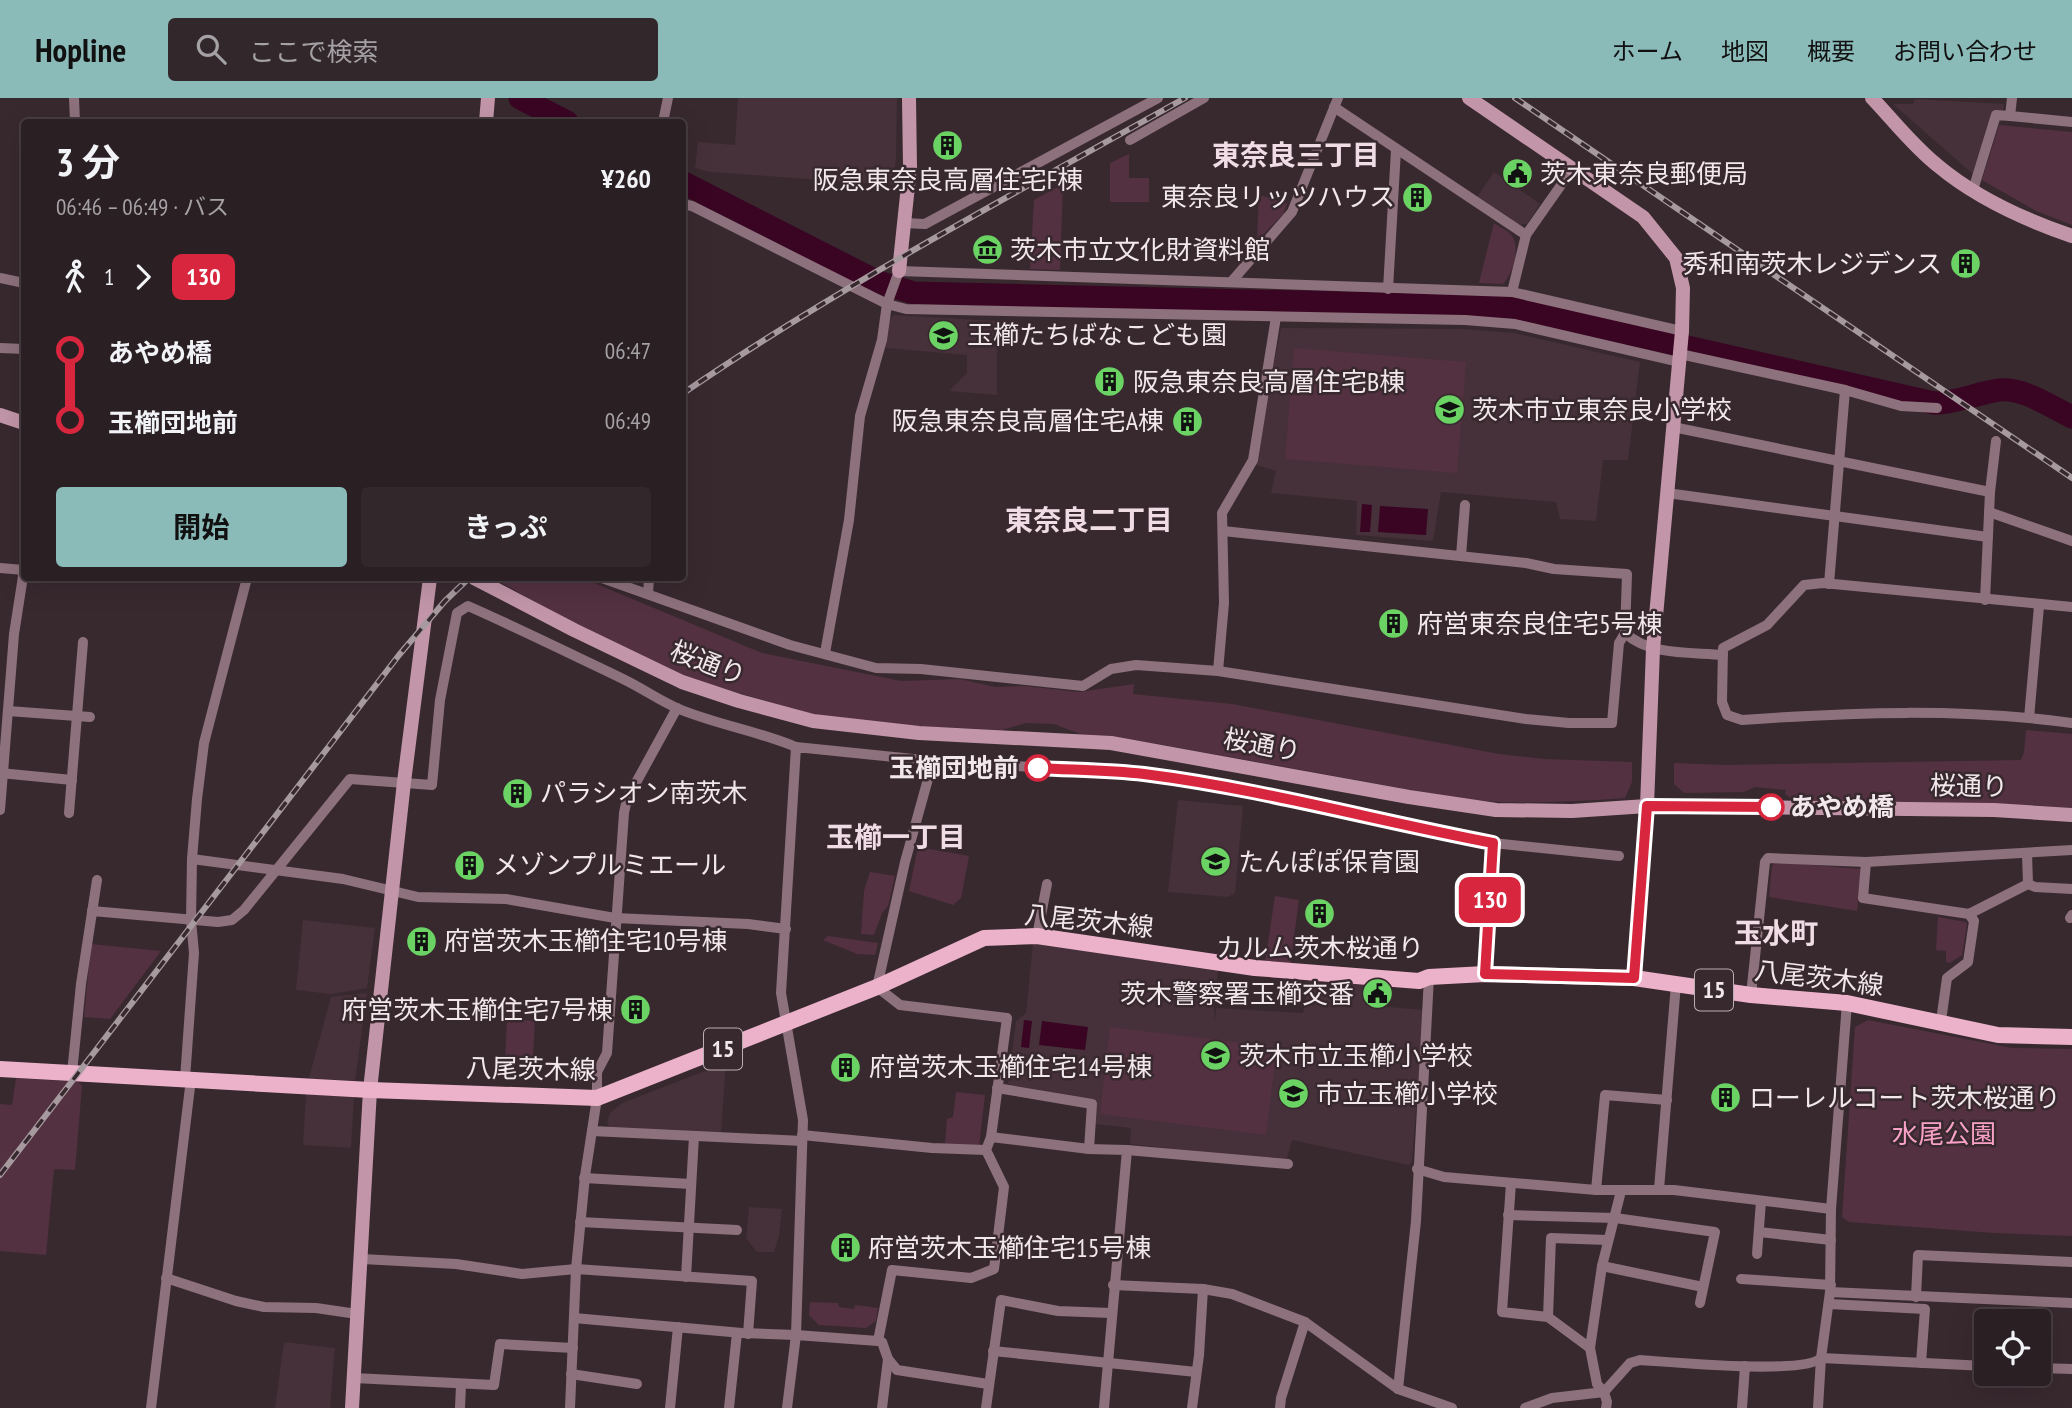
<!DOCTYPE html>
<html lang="ja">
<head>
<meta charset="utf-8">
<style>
  body { margin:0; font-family:"PT Sans Narrow","Noto Sans JP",sans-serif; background:#32272b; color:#f1f3f6; height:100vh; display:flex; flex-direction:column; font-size:26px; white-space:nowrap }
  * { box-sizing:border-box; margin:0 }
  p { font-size:23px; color:#a5a2a6 }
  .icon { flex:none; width:38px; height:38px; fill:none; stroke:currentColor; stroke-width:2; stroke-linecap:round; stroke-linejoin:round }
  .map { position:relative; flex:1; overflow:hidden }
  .side { position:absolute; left:21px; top:21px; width:665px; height:462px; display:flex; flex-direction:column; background:#2a1f23; border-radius:7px; box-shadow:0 7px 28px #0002,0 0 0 2px #463d41 }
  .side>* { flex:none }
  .badge { padding:0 14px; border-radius:10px; font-size:24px; line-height:46px }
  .tools { position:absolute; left:1974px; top:1211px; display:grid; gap:14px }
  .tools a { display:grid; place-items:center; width:77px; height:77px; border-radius:7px; background:#2a1f23; box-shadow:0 7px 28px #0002,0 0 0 2px #463d41; font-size:35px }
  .map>.badge { position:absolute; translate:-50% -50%; box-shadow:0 0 0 4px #fff }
  .legs { display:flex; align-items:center; gap:10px; height:77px; padding:0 35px; font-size:23px }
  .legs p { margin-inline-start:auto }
  .summary { display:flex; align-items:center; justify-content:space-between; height:119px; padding:0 35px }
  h1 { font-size:38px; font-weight:700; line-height:52px }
  .cta { display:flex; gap:14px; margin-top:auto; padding:14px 35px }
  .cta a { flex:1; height:80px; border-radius:7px; background:#8bbbb9; color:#111; font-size:28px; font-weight:700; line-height:80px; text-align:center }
  .cta a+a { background:#32272b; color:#f1f3f6 }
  ul { padding:0 35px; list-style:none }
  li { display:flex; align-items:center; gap:24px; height:70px; font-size:26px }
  li i { display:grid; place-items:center; width:10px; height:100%; margin:0 9px; background:currentColor }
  li i::after { content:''; width:18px; height:18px; margin:-9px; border:5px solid; border-radius:50%; background:#2a1f23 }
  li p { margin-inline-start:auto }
  li:first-child i { background:linear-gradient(#0000 50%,currentColor 0) }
  li:last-child i { background:linear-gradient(currentColor 50%,#0000 0) }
  header { display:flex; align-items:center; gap:42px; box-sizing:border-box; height:98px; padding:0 35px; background:#8bbbb9; color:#111 }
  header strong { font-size:33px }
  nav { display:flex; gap:38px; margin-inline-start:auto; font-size:24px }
  .search { width:490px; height:63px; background:#32272b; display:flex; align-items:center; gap:18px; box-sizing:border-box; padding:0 24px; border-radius:7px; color:#a5a2a6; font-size:26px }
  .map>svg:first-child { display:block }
  .built { fill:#463039 }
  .green { fill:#533140 }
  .water { fill:#390522 }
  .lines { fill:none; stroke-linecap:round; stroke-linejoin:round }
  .river { stroke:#390522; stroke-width:23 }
  .street { stroke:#8d717c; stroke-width:10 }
  .secondary { stroke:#c296a8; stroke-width:14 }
  .primary { stroke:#ecb2ca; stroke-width:16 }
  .rail-casing { stroke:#a69a9f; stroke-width:6 }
  .rail { stroke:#38292f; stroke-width:3.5; stroke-dasharray:10; stroke-linecap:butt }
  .line-1-casing { stroke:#fff; stroke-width:16 }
  .line-1 { stroke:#d7263d; stroke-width:10 }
  .stop-1-dot { fill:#fff; stroke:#d7263d; stroke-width:3.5 }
  .labels { text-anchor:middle; stroke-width:5; stroke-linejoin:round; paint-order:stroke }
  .shield { fill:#38292f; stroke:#baafb3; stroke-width:2 }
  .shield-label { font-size:24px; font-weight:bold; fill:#f2e8ec }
  .poi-label { font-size:26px; fill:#f2e8ec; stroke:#38292f; text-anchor:start }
  .street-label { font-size:26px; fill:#f2e8ec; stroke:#38292f }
  .stop-label { font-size:26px; font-weight:bold; fill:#f2e8ec; stroke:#38292f; text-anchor:end }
  .park-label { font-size:26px; fill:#f9a0c7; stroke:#38292f }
  .neighbourhood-label { font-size:28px; font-weight:bold; fill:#f0dce4; stroke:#38292f }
</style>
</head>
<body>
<header>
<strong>Hopline</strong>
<div class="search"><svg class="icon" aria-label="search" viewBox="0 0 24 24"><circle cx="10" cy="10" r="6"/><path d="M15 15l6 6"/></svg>ここで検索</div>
<nav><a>ホーム</a><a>地図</a><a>概要</a><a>お問い合わせ</a></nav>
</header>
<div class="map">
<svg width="2072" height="1310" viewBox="0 0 2072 1310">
  <rect width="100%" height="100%" fill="#38292f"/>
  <g class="built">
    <polygon points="738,0 897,0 896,60 893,87 710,74 695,70 698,44 735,47"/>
    <polygon points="1915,1 2004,6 2003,16 1994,16 1974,77 1893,6 1913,6"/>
    <polygon points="1494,74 1540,106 1527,126 1518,127 1477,99"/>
    <polygon points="894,217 997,223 997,297 949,293 967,275 967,257 886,250 887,224"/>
    <polygon points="1281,230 1463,231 1514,235 1640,264 1628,362 1603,362 1596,423 1560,421 1556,404 1441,394 1433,443 1356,437 1357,403 1271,395 1276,373 1254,366"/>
    <polygon points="1178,702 1243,708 1235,795 1228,799 1168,794"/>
    <polygon points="303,822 375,830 367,890 331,896 296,892"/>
    <polygon points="1033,845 1218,873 1214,908 1215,925 1216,910 1303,915 1309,881 1367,884 1365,907 1424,912 1412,1063 1409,1067 1292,1042 1286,1063 1130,1046 1131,1030 1095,1026 1097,1002 1013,990 1008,985 1016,923 1026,915"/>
    <polygon points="367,895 355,983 309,980 331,899"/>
    <polygon points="726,965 721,1035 610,1030 607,1025 610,1015 622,1005"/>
    <polygon points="306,996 354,999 351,1050 303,1047"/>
    <polygon points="749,1109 782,1111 779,1138 774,1154 757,1154 746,1140"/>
    <polygon points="284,1244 335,1250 330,1310 275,1310"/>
  </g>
  <g class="green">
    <polygon points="1999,27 2072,34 2072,127 2036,113 1982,82"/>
    <polygon points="1129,56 1129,80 1149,80 1149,104 1110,104 1110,65"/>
    <polygon points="1063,86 1060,172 1030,171 1034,102"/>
    <polygon points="1259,97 1287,105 1283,116 1257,143"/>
    <path d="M1494,125C1499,129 1509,133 1512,138C1521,151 1512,177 1503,186L1479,185Z"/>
    <polygon points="1294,250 1466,264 1457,375 1285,361"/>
    <path d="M493,480H582L762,555L901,583L960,581L995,589L1024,588L1079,594L1134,586L1133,596L1232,606L1499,656L1544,661L1632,664V684L1625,700C1570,704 1516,707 1461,701L1158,646L1080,636L1054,626L1026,625L1002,632L876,626L818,618L688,580L565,521Z"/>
    <polygon points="2026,632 2072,636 2072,710 2029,707 1795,703 1785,696 1786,692 1755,689 1744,694 1684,695 1674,686 1674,665 1725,667 2021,662 2024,654"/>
    <polygon points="918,749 969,758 961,800 953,807 909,793"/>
    <polygon points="1775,764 1861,771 1857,813 1769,799 1772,768"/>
    <polygon points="870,774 895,778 888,808 882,815 874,837 861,836 864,793"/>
    <polygon points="1275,798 1299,802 1290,868 1265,865"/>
    <polygon points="1938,819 1965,824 1967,826 1962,857 1950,865 1946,864 1946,853 1936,852"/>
    <polygon points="828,838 878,845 875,857 857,856 823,842"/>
    <polygon points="91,846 161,853 110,921 84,919"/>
    <polygon points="507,921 535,923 533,958 524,964 505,963"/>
    <polygon points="1868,922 2012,950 2072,951 2072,1138 1994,1135 1849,1124 1842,1119 1855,929"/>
    <polygon points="1110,929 1277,949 1266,1037 1100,1016"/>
    <polygon points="16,980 78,984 82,988 75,1072 54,1071 46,1157 0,1153 0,1006 12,1007"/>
    <polygon points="956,994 985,997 979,1049 945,1046 947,1021 953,1019"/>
    <polygon points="810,1204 838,1205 839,1209 854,1211 855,1207 878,1210 876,1223 866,1230 819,1227 809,1217"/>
  </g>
  <g class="water">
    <polygon points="1362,406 1372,407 1370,434 1360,434"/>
    <polygon points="1380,408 1428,411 1426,437 1378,434"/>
    <polygon points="1024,922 1032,923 1029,950 1021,949"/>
    <polygon points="1042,923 1088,929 1085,952 1039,947"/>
  </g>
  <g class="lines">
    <g class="river">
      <polyline points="520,0 567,24"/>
      <path d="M682,84L878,184L914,195L1512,209L1934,305C1957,305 1977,295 1999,292C2023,289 2051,309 2072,319"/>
    </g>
    <g class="street">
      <polyline points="74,0 75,24"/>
      <polyline points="2012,0 2010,18 2072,24"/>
      <polyline points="1334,9 1526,137"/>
      <polyline points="663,24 668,0"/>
      <polyline points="1130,42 1204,0"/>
      <polyline points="1973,92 1996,17 2010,18"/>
      <polyline points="682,106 692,108 887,206 906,211 1465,222 1515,226 1679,264"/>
      <polyline points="904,125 925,126 1158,0"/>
      <polyline points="0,180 24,185"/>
      <polyline points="1232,183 1292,114 1338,0"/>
      <polyline points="1388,191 1396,52"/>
      <polyline points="1512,194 1526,137 1573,70"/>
      <polyline points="0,250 24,251"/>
      <polyline points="1680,256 1845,292 1901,308 1937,310"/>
      <polyline points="1673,329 1990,394"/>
      <polyline points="1667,395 1988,439"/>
      <polyline points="1989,414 2072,443"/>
      <polyline points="1461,458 1465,407"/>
      <polyline points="0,470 24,472"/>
      <polyline points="602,480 790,547 876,570 921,571 1083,588 1111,571 1136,567 1218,573 1526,621 1569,625 1612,625 1619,545 1625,535 1627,476 1554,471 1526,465 1223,433"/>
      <polyline points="1829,486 1845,292"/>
      <polyline points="648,496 649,480"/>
      <polyline points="1985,502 1990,394 1996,343"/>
      <path d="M2072,509L1823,485L1804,487L1767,527L1723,550L1722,604L1727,617L1742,622C1853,614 1961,610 2072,625"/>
      <path d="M1625,535C1650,558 1690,554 1723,557"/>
      <polyline points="825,555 849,422 860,318 882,242 887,206 899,173 1512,194 1682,233"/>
      <polyline points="1218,573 1224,505 1222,415 1253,362 1276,219"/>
      <polyline points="8,613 90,619"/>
      <polyline points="2029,620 2039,508"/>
      <polyline points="0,675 72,682"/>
      <polyline points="0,712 14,536 24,472"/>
      <polyline points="69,715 83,544"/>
      <polyline points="1493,745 1619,758"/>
      <polyline points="2027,755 2028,786 2035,789 2072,791"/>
      <polyline points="192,761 343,781 418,799 506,801 615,820 748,826 786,831"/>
      <polyline points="1866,764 1863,800 1969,816 2028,786"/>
      <path d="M92,813L218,824L232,822L244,812L350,681L432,687L440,602L457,515L468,508C520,531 571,556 623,581C642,590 660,603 679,611C718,627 758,633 796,649"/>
      <polyline points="2070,820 2072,817"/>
      <polyline points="1037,838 1047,786"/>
      <polyline points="1751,897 1765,764 1768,760 1866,764 2072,752"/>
      <polyline points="1941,923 1947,880 1968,864 1974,823 1969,816"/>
      <polyline points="72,975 81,886 97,782"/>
      <polyline points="185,981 194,855 191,822 192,761 197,701 204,645 247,480"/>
      <polyline points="997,990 1092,1006 1089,1051"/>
      <polyline points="592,1033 802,1043"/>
      <polyline points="802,1037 932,1050 986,1052"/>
      <polyline points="991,1039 1089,1051 1127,1052 1104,1310"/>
      <polyline points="1127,1052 1288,1066"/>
      <polyline points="1417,1071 1444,1079 1596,1092 1674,1092 1831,1111"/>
      <polyline points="584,1080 691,1086"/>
      <polyline points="1511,1085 1502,1214 1548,1219 1590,1250"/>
      <polyline points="1659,1091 1676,886"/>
      <polyline points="1596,1092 1605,997 1667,1002"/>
      <polyline points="1508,1117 1615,1120 1715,1134 1700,1205"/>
      <polyline points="580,1124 737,1132"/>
      <polyline points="1759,1134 1831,1142"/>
      <polyline points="1757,1156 1761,1103"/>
      <polyline points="362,1161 456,1166 522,1176 576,1171 752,1183 748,1236"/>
      <polyline points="1602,1168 1703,1189"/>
      <polyline points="686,1179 694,1038"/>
      <polyline points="166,1180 236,1203 264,1209 316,1210 357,1216"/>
      <polyline points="1741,1181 1831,1187"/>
      <polyline points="1113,1187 1203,1191 1232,1196 1305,1224 1398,1291 1452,1310"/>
      <polyline points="1830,1194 2072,1205"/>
      <polyline points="1916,1199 1918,1157 2072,1164"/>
      <polyline points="1829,1206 1925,1211 1921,1265"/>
      <polyline points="1548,1219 1551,1140 1608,1142"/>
      <polyline points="574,1220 742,1235 796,1237 878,1243 892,1172 971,1180 994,1171 1004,1089 986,1052 991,1039 1007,920 900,907 877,889 905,764 933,663"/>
      <polyline points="878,1243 882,1244 888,1261 897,1272 988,1286"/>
      <polyline points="993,1253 1196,1274"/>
      <polyline points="2039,1270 2072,1271"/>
      <polyline points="571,1276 637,1286"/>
      <polyline points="354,1280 494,1287 500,1246 573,1250"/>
      <polyline points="1398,1291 1416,1123 1429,879"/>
      <polyline points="151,1310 191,981"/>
      <polyline points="460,1310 461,1287"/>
      <polyline points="570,1310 576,1171 585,1078 597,1000 597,974 607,955 624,715 627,701 677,610"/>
      <polyline points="670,1310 678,1229"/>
      <polyline points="729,1310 737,1235"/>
      <polyline points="787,1310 796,1237 803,1022 781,895 796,649 933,663 1144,676 1299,704 1415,730 1493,745 1485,876"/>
      <polyline points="882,1310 888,1261"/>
      <polyline points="986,1310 1001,1202 1058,1213 1111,1215"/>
      <polyline points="1192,1310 1199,1257 1203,1191"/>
      <polyline points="1280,1310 1281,1300 1305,1224"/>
      <path d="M1525,1310L1552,1300L1604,1294L1630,1265L1640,1262C1670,1264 1804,1277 1821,1260L1986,1268"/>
      <polyline points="1606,1310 1607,1304 1604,1294 1597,1286 1590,1250 1602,1168 1621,1093"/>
      <polyline points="1742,1310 1745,1268"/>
      <polyline points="1818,1310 1821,1260 1830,1194 1831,1111 1847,905"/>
    </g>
    <g class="secondary">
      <polyline points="1469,0 1643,119 1676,160 1683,190 1682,233 1653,551 1647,708 1634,880"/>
      <path d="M1872,0C1893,22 1913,48 1937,67C1975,99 2025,122 2072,138"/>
      <polyline points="486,24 488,0"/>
      <polyline points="899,173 910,69 909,0"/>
      <polyline points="0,317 24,325"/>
      <polyline points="474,480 574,532 682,584 739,603 813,623 919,635 1111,645 1409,699 1496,712 1572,713 1647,708 1994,712 2072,717"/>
      <polyline points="352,1310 370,992 404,684 430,480"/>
    </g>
    <polyline class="primary" points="0,971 370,992 597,1000 877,889 984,840 1037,838 1255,870 1419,883 1429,879 1485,876 1634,880 1751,897 1847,905 1998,937 2072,939"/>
    <defs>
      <g id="rail">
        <polyline points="1515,0 2072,380"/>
        <path d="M682,296C843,186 1016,95 1185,0"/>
        <polyline points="0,1077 399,557 445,503 469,480"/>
      </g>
    </defs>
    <use href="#rail" class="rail-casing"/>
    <use href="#rail" class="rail"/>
  </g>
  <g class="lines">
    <defs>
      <path id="line-1" d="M1038,670C1073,672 1109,672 1144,676C1262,691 1377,723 1493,745L1485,876L1634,880L1647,708L1771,709"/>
    </defs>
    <use href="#line-1" class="line-1-casing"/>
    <use href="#line-1" class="line-1"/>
  </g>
  <defs>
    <symbol id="building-disc" viewBox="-11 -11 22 22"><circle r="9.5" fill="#6bd363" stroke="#38292f"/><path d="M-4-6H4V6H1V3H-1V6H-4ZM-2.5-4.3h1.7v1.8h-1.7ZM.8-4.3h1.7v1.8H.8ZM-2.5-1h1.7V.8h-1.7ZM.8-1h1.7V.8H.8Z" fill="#111"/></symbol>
    <symbol id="civic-disc" viewBox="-11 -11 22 22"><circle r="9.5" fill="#6bd363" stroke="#38292f"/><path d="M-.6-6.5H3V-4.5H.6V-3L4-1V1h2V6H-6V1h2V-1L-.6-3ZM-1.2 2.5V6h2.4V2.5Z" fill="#111"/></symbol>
    <symbol id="museum-disc" viewBox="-11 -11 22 22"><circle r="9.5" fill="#6bd363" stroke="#38292f"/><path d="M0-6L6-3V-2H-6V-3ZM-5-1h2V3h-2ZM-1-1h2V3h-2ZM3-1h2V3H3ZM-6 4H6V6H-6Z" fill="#111"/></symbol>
    <symbol id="school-disc" viewBox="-11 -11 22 22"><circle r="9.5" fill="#6bd363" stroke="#38292f"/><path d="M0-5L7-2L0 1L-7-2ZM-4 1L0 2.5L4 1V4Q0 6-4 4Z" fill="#111"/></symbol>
  </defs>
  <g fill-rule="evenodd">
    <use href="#building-disc" x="930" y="30" width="35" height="35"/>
    <use href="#civic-disc" x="1500" y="58" width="35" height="35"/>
    <use href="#building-disc" x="1400" y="82" width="35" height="35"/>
    <use href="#museum-disc" x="970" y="134" width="35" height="35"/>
    <use href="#building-disc" x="1948" y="148" width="35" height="35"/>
    <use href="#school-disc" x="926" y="220" width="35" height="35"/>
    <use href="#building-disc" x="1092" y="266" width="35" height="35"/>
    <use href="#school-disc" x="1432" y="294" width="35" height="35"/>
    <use href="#building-disc" x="1170" y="306" width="35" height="35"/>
    <use href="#building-disc" x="1376" y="508" width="35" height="35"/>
    <use href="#building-disc" x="500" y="678" width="35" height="35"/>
    <use href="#school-disc" x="1198" y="746" width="35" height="35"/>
    <use href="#building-disc" x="452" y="750" width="35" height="35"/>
    <use href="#building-disc" x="1302" y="798" width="35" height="35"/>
    <use href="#building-disc" x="404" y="826" width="35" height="35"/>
    <use href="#civic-disc" x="1360" y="878" width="35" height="35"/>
    <use href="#building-disc" x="618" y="894" width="35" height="35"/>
    <use href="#school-disc" x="1198" y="940" width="35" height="35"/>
    <use href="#building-disc" x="828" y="952" width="35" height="35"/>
    <use href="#school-disc" x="1276" y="978" width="35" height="35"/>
    <use href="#building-disc" x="1708" y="982" width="35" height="35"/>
    <use href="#building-disc" x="828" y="1132" width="35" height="35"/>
  </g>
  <g class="stop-1-dot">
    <circle cx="1038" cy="670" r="12"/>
    <circle cx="1771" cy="709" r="12"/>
  </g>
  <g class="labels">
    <g class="shield">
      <rect x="1695" y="871.5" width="38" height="41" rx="5"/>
      <rect x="704" y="930.5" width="38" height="41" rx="5"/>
    </g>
    <g class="shield-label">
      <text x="1714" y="900">15</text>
      <text x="723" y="959">15</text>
    </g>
    <g class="poi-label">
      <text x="1540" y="85">茨木東奈良郵便局</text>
      <text x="948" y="91" text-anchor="middle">阪急東奈良高層住宅F棟</text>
      <text x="1395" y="108" text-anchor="end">東奈良リッツハウス</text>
      <text x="1010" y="161">茨木市立文化財資料館</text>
      <text x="1942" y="175" text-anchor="end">秀和南茨木レジデンス</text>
      <text x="967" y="246">玉櫛たちばなこども園</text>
      <text x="1133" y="293">阪急東奈良高層住宅B棟</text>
      <text x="1472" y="321">茨木市立東奈良小学校</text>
      <text x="1164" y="332" text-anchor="end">阪急東奈良高層住宅A棟</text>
      <text x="1417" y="535">府営東奈良住宅5号棟</text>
      <text x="540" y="704">パラシオン南茨木</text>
      <text x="1238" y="773">たんぽぽ保育園</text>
      <text x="493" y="776">メゾンプルミエール</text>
      <text x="444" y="852">府営茨木玉櫛住宅10号棟</text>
      <text x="1320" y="859" text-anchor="middle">カルム茨木桜通り</text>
      <text x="1354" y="905" text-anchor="end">茨木警察署玉櫛交番</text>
      <text x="613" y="921" text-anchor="end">府営茨木玉櫛住宅7号棟</text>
      <text x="1239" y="967">茨木市立玉櫛小学校</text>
      <text x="869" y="978">府営茨木玉櫛住宅14号棟</text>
      <text x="1316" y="1005">市立玉櫛小学校</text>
      <text x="1749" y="1009">ローレルコート茨木桜通り</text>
      <text x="868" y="1159">府営茨木玉櫛住宅15号棟</text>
    </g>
    <g class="street-label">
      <text transform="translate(708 565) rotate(21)" y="9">桜通り</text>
      <text transform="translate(1262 647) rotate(10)" y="9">桜通り</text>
      <text transform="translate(1969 688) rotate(1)" y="9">桜通り</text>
      <text transform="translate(1089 823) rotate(6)" y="9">八尾茨木線</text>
      <text transform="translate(1819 880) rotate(7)" y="9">八尾茨木線</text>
      <text transform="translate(531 971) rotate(1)" y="9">八尾茨木線</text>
    </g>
    <g class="stop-label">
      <text x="1019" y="679">玉櫛団地前</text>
      <text x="1790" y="718" text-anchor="start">あやめ橋</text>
    </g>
    <g class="park-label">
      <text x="1944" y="1045">水尾公園</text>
    </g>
    <g class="neighbourhood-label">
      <text x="1296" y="67">東奈良三丁目</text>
      <text x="1089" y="432">東奈良二丁目</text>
      <text x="896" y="749">玉櫛一丁目</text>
      <text x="1776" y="845">玉水町</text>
    </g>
  </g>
</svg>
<div class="tools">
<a><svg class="icon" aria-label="locate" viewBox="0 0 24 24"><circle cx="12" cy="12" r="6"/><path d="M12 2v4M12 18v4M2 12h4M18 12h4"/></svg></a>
</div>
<b class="badge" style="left:1490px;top:802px;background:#d7263d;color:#fff">130</b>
<section class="side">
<div class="summary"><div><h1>3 分</h1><p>06:46 – 06:49 · バス</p></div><b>¥260</b></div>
<div class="legs"><svg class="icon" aria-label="walk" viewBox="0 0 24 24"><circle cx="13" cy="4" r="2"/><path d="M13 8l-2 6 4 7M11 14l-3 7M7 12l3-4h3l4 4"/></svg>1<svg class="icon" aria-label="forward" viewBox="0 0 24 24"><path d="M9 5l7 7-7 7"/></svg><b class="badge" style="background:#d7263d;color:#fff">130</b></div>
<ul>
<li><i style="color:#d7263d"></i><b>あやめ橋</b><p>06:47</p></li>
<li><i style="color:#d7263d"></i><b>玉櫛団地前</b><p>06:49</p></li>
</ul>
<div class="cta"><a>開始</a><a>きっぷ</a></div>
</section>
</div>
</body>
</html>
